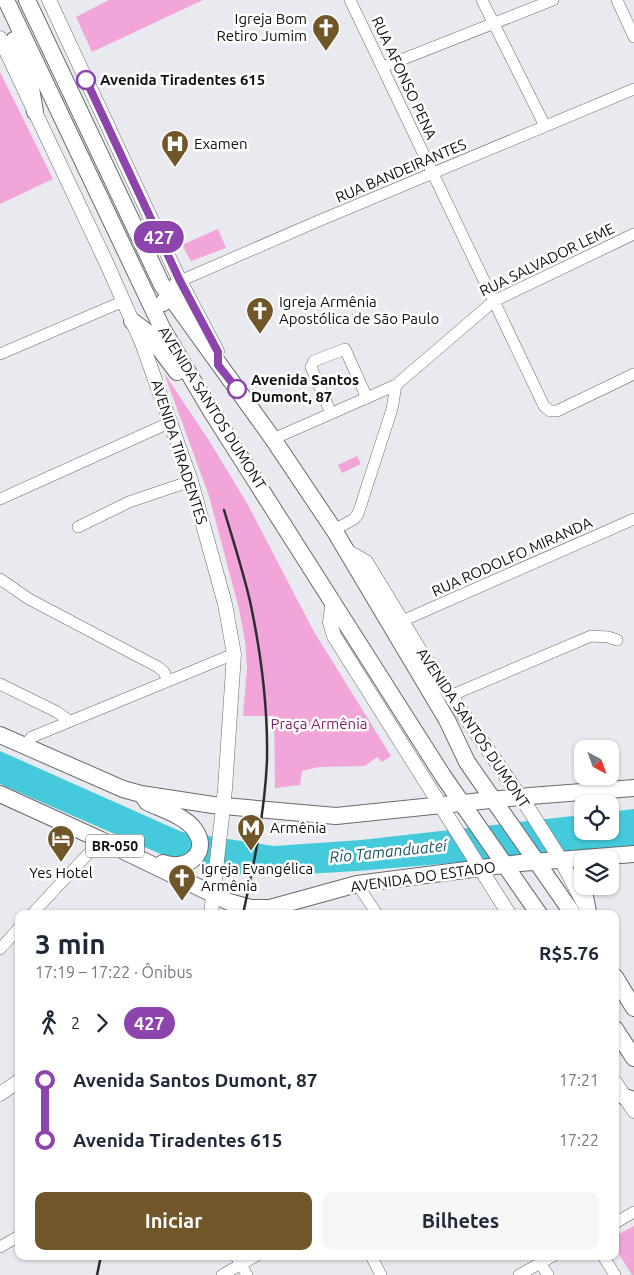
<!DOCTYPE html>
<html lang="pt">
<head>
<meta charset="utf-8">
<style>
  body { margin:0; font-family:Ubuntu,sans-serif; background:#f6f6f7; color:#1f2937; height:100vh; display:flex; flex-direction:column; font-size:19px; white-space:nowrap }
  * { box-sizing:border-box; margin:0 }
  p { font-size:16px; color:#747a83 }
  .icon { flex:none; width:28px; height:28px; fill:none; stroke:currentColor; stroke-width:2; stroke-linecap:round; stroke-linejoin:round }
  .map { position:relative; flex:1; overflow:hidden }
  .side { position:absolute; left:15px; top:910px; width:604px; height:350px; display:flex; flex-direction:column; background:#fff; border-radius:10px; box-shadow:0 1px 4px #0004 }
  .side>* { flex:none }
  .badge { padding:0 10px; border-radius:16px; font-size:18px; line-height:32px }
  .needle { width:32px; rotate:139deg }
  .buttons { position:absolute; left:574px; top:740px; display:grid; gap:10px }
  .buttons a { display:grid; place-items:center; width:45px; height:45px; border-radius:10px; background:#fff; box-shadow:0 1px 4px #0004; font-size:25px }
  .map>.badge { position:absolute; translate:-50% -50%; box-shadow:0 0 0 2px #fff }
  .legs { display:flex; align-items:center; gap:8px; height:55px; padding:0 20px; font-size:16px }
  .legs p { margin-inline-start:auto }
  .head { display:flex; align-items:center; justify-content:space-between; height:85px; padding:0 20px }
  h1 { font-size:28px; font-weight:700; line-height:38px }
  .primary-button { display:flex; gap:10px; margin-top:auto; padding:10px 20px }
  .primary-button a { flex:1; height:58px; border-radius:10px; background:#705628; color:#fff; font-size:20px; font-weight:700; line-height:58px; text-align:center }
  .primary-button a+a { background:#f6f6f7; color:#1f2937 }
  ul { padding:0 20px; list-style:none }
  li { display:flex; align-items:center; gap:18px; height:60px; font-size:19px }
  li i { display:grid; place-items:center; width:8px; height:100%; margin:0 6px; background:currentColor }
  li i::after { content:''; width:12px; height:12px; margin:-6px; border:4px solid; border-radius:50%; background:#fff }
  li p { margin-inline-start:auto }
  li:first-child i { background:linear-gradient(#0000 50%,currentColor 0) }
  li:last-child i { background:linear-gradient(currentColor 50%,#0000 0) }
  .map>svg:first-child { display:block }
  .green { fill:#f2a5d8 }
  .water { fill:#44cada }
  .lines { fill:none; stroke-linecap:round; stroke-linejoin:round }
  .minor-casing { stroke:#686a6f; stroke-width:12 }
  .major-casing { stroke:#686a6f; stroke-width:15 }
  .highway-casing { stroke:#686a6f; stroke-width:18 }
  .minor { stroke:#fff; stroke-width:11 }
  .major { stroke:#fff; stroke-width:14 }
  .highway { stroke:#fff; stroke-width:16 }
  .rail { stroke:#2c2d30; stroke-width:2.5 }
  .line-1-casing { stroke:#fff; stroke-width:11 }
  .line-1 { stroke:#8e44ad; stroke-width:8 }
  .stop-1-dot { fill:#fff; stroke:#8e44ad; stroke-width:2.5 }
  .labels { text-anchor:middle; stroke-width:5; stroke-linejoin:round; paint-order:stroke }
  .shield { fill:#fff; stroke:#565758; stroke-width:1 }
  .shield-label { font-size:14px; font-weight:bold; fill:#0e0f11 }
  .poi-label { font-size:15px; fill:#0e0f11; stroke:#fff; text-anchor:start }
  .street-label { font-size:15px; fill:#0e0f11; stroke:#fff }
  .stop-label { font-size:15px; font-weight:bold; fill:#0e0f11; stroke:#fff; text-anchor:start }
  .park-label { font-size:15px; fill:#7e2366; stroke:#fff }
  .water-label { font-size:16px; font-style:italic; fill:#20575e; stroke:#fff }
</style>
</head>
<body>
<div class="map">
<svg width="634" height="1275" viewBox="0 0 634 1275">
  <rect width="100%" height="100%" fill="#e8eaf0"/>
  <g class="green">
    <polygon points="109,0 203,0 92,52 76,17"/>
    <polygon points="0,72 53,179 0,204"/>
    <polygon points="218,229 226,248 191,261 182,245"/>
    <polygon points="164,373 210,442 248,505 313,630 391,756 382,762 377,757 365,766 319,767 302,771 300,785 275,788 274,716 243,716 247,668 245,641 239,609 209,496"/>
    <polygon points="357,456 361,464 342,473 338,465"/>
    <polygon points="634,1226 634,1275 632,1275 615,1248 615,1236"/>
  </g>
  <polygon class="water" points="0,751 182,832 274,846 361,840 582,815 582,831 610,831 610,812 634,809 634,848 357,871 272,876 232,874 172,859 0,784"/>
  <g class="lines">
    <defs>
      <g id="minor">
        <polyline points="350,0 544,406 550,411 557,411 634,374"/>
        <polyline points="482,0 545,126"/>
        <polyline points="617,0 634,37"/>
        <polyline points="383,67 553,0"/>
        <polyline points="180,281 316,222 634,89"/>
        <polyline points="0,354 124,301"/>
        <polyline points="331,413 311,367 314,361 345,349 367,398"/>
        <polyline points="273,439 396,385 494,301 634,234"/>
        <polyline points="0,499 171,422"/>
        <polyline points="78,527 129,502 191,481"/>
        <polyline points="334,530 354,519 358,514 392,409 396,385"/>
        <polyline points="0,579 29,599 158,667 164,672 168,681"/>
        <polyline points="402,621 634,519"/>
        <polyline points="0,684 57,712 69,721"/>
        <polyline points="450,696 591,636 608,637 617,640"/>
        <polyline points="24,746 32,737 234,654"/>
        <polyline points="357,884 377,914"/>
        <polyline points="32,914 101,840"/>
        <polyline points="0,949 19,928"/>
        <polyline points="615,1223 634,1212"/>
        <polyline points="0,1247 19,1236"/>
        <polyline points="236,1256 247,1275"/>
        <polyline points="371,1256 381,1275"/>
        <polyline points="603,1256 615,1275"/>
        <polyline points="540,1263 548,1275"/>
        <polyline points="222,1275 256,1256"/>
        <polyline points="519,1275 553,1256"/>
      </g>
      <g id="major">
        <polyline points="49,0 180,281 217,351"/>
        <polyline points="0,38 106,262 142,343 191,481 225,604 234,654 225,789 211,914"/>
        <polyline points="347,551 366,562 420,651 530,811 561,860 583,902"/>
        <polyline points="333,601 330,622 334,636 509,914"/>
        <polyline points="615,1082 634,1111"/>
        <polyline points="0,1094 19,1081"/>
      </g>
      <g id="highway">
        <polyline points="6,0 162,328 211,411 443,776 539,914"/>
        <polyline points="27,0 162,285 273,439 334,530 447,720 467,762 573,914"/>
        <polyline points="14,40 30,82 35,112"/>
        <polyline points="163,303 180,281"/>
        <polyline points="132,321 147,332 177,372"/>
        <polyline points="0,735 123,789 141,794 213,805 336,816 530,796 634,788"/>
        <polyline points="0,794 101,840 229,902 251,908 270,908 357,884 520,863 634,854"/>
        <path d="M143,796L147,802C161,809 185,816 194,829C211,851 189,872 163,863"/>
        <polyline points="583,886 588,912"/>
        <polyline points="615,977 634,1008"/>
        <polyline points="615,1029 634,1058"/>
        <polyline points="625,1097 634,1100"/>
      </g>
    </defs>
    <use href="#minor" class="minor-casing"/>
    <use href="#major" class="major-casing"/>
    <use href="#highway" class="highway-casing"/>
    <use href="#minor" class="minor"/>
    <use href="#major" class="major"/>
    <use href="#highway" class="highway"/>
    <g class="rail">
      <path d="M224,510C233,540 243,571 250,601C261,653 268,708 267,760C265,811 254,864 243,914"/>
      <polyline points="97,1275 101,1256"/>
    </g>
  </g>
  <g class="lines">
    <defs>
      <polyline id="line-1" points="86,80 180,281 218,352 218,365 237,389"/>
    </defs>
    <use href="#line-1" class="line-1-casing"/>
    <use href="#line-1" class="line-1"/>
  </g>
  <defs>
    <symbol id="church-pin" viewBox="-11 -11 22 30"><path d="M0 17L-7.5 6A9.5 9.5 0 1 1 7.5 6Z" fill="#705628" stroke="#fff"/><path d="M-1.2-6h2.4v3.5h3.3v2.4h-3.3V6h-2.4V-.1h-3.3v-2.4h3.3Z" fill="#fff"/></symbol>
    <symbol id="hospital-pin" viewBox="-11 -11 22 30"><path d="M0 17L-7.5 6A9.5 9.5 0 1 1 7.5 6Z" fill="#705628" stroke="#fff"/><path d="M-5-5h3v3.5h4V-5h3V5h-3V1.5h-4V5h-3Z" fill="#fff"/></symbol>
    <symbol id="metro-pin" viewBox="-11 -11 22 30"><path d="M0 17L-7.5 6A9.5 9.5 0 1 1 7.5 6Z" fill="#705628" stroke="#fff"/><path d="M-5.5 5V-5H-3L0 0L3-5H5.5V5H3V-.5L0 4L-3-.5V5Z" fill="#fff"/></symbol>
    <symbol id="hotel-pin" viewBox="-11 -11 22 30"><path d="M0 17L-7.5 6A9.5 9.5 0 1 1 7.5 6Z" fill="#705628" stroke="#fff"/><path d="M-6-4.5h1.5V1H6V5H4.5V3h-9V5H-6ZM-4 0a1.8 1.8 0 1 1 3.6 0ZM.5 0V-2.5h3Q6-2.5 6 0Z" fill="#fff"/></symbol>
  </defs>
  <g fill-rule="evenodd">
    <use href="#church-pin" x="310" y="12" width="32" height="43"/>
    <use href="#hospital-pin" x="159" y="128" width="32" height="43"/>
    <use href="#church-pin" x="244" y="295" width="32" height="43"/>
    <use href="#metro-pin" x="235" y="812" width="32" height="43"/>
    <use href="#hotel-pin" x="45" y="823" width="32" height="43"/>
    <use href="#church-pin" x="166" y="862" width="32" height="43"/>
  </g>
  <g class="stop-1-dot">
    <circle cx="86" cy="80" r="9"/>
    <circle cx="237" cy="389" r="9"/>
  </g>
  <g class="labels">
    <rect class="shield" x="86" y="834.5" width="58" height="23" rx="4"/>
    <g class="shield-label">
      <text x="115" y="851">BR-050</text>
    </g>
    <g class="poi-label">
      <text x="307" y="24" text-anchor="end">Igreja Bom<tspan x="307" dy="17">Retiro Jumim</tspan></text>
      <text x="194" y="149">Examen</text>
      <text x="279" y="307">Igreja Armênia<tspan x="279" dy="17">Apostólica de São Paulo</tspan></text>
      <text x="270" y="833">Armênia</text>
      <text x="201" y="874">Igreja Evangélica<tspan x="201" dy="17">Armênia</tspan></text>
      <text x="61" y="878" text-anchor="middle">Yes Hotel</text>
    </g>
    <g class="street-label">
      <text transform="translate(404 78) rotate(65)" y="5">RUA AFONSO PENA</text>
      <text transform="translate(401 171) rotate(-23)" y="5">RUA BANDEIRANTES</text>
      <text transform="translate(547 260) rotate(-26)" y="5">RUA SALVADOR LEME</text>
      <text transform="translate(212 408) rotate(58)" y="5">AVENIDA SANTOS DUMONT</text>
      <text transform="translate(179 452) rotate(72)" y="5">AVENIDA TIRADENTES</text>
      <text transform="translate(512 557) rotate(-24)" y="5">RUA RODOLFO MIRANDA</text>
      <text transform="translate(473 728) rotate(56)" y="5">AVENIDA SANTOS DUMONT</text>
      <text transform="translate(423 877) rotate(-8)" y="5">AVENIDA DO ESTADO</text>
    </g>
    <g class="stop-label">
      <text x="100" y="85">Avenida Tiradentes 615</text>
      <text x="251" y="385">Avenida Santos<tspan x="251" dy="17">Dumont, 87</tspan></text>
    </g>
    <g class="park-label">
      <text x="319" y="729">Praça Armênia</text>
    </g>
    <g class="water-label">
      <text transform="translate(388 851) rotate(-6)" y="6">Rio Tamanduateí</text>
    </g>
  </g>
</svg>
<div class="buttons">
<a><svg class="needle" viewBox="-14 -14 28 28"><path d="M0-13l5 13h-10z" fill="#e53935"/><path d="M0 13l5-13h-10z" fill="#747a83"/></svg></a>
<a><svg class="icon" aria-label="locate" viewBox="0 0 24 24"><circle cx="12" cy="12" r="6"/><path d="M12 2v4M12 18v4M2 12h4M18 12h4"/></svg></a>
<a><svg class="icon" aria-label="layers" viewBox="0 0 24 24"><path d="M12 4l9 5-9 5-9-5zM3 14l9 5 9-5"/></svg></a>
</div>
<b class="badge" style="left:159px;top:237px;background:#8e44ad;color:#fff">427</b>
<section class="side">
<div class="head"><div><h1>3 min</h1><p>17:19 – 17:22 · Ônibus</p></div><b>R$5.76</b></div>
<div class="legs"><svg class="icon" aria-label="walk" viewBox="0 0 24 24"><circle cx="13" cy="4" r="2"/><path d="M13 8l-2 6 4 7M11 14l-3 7M7 12l3-4h3l4 4"/></svg>2<svg class="icon" aria-label="forward" viewBox="0 0 24 24"><path d="M9 5l7 7-7 7"/></svg><b class="badge" style="background:#8e44ad;color:#fff">427</b></div>
<ul>
<li><i style="color:#8e44ad"></i><b>Avenida Santos Dumont, 87</b><p>17:21</p></li>
<li><i style="color:#8e44ad"></i><b>Avenida Tiradentes 615</b><p>17:22</p></li>
</ul>
<div class="primary-button"><a>Iniciar</a><a>Bilhetes</a></div>
</section>
</div>
</body>
</html>
